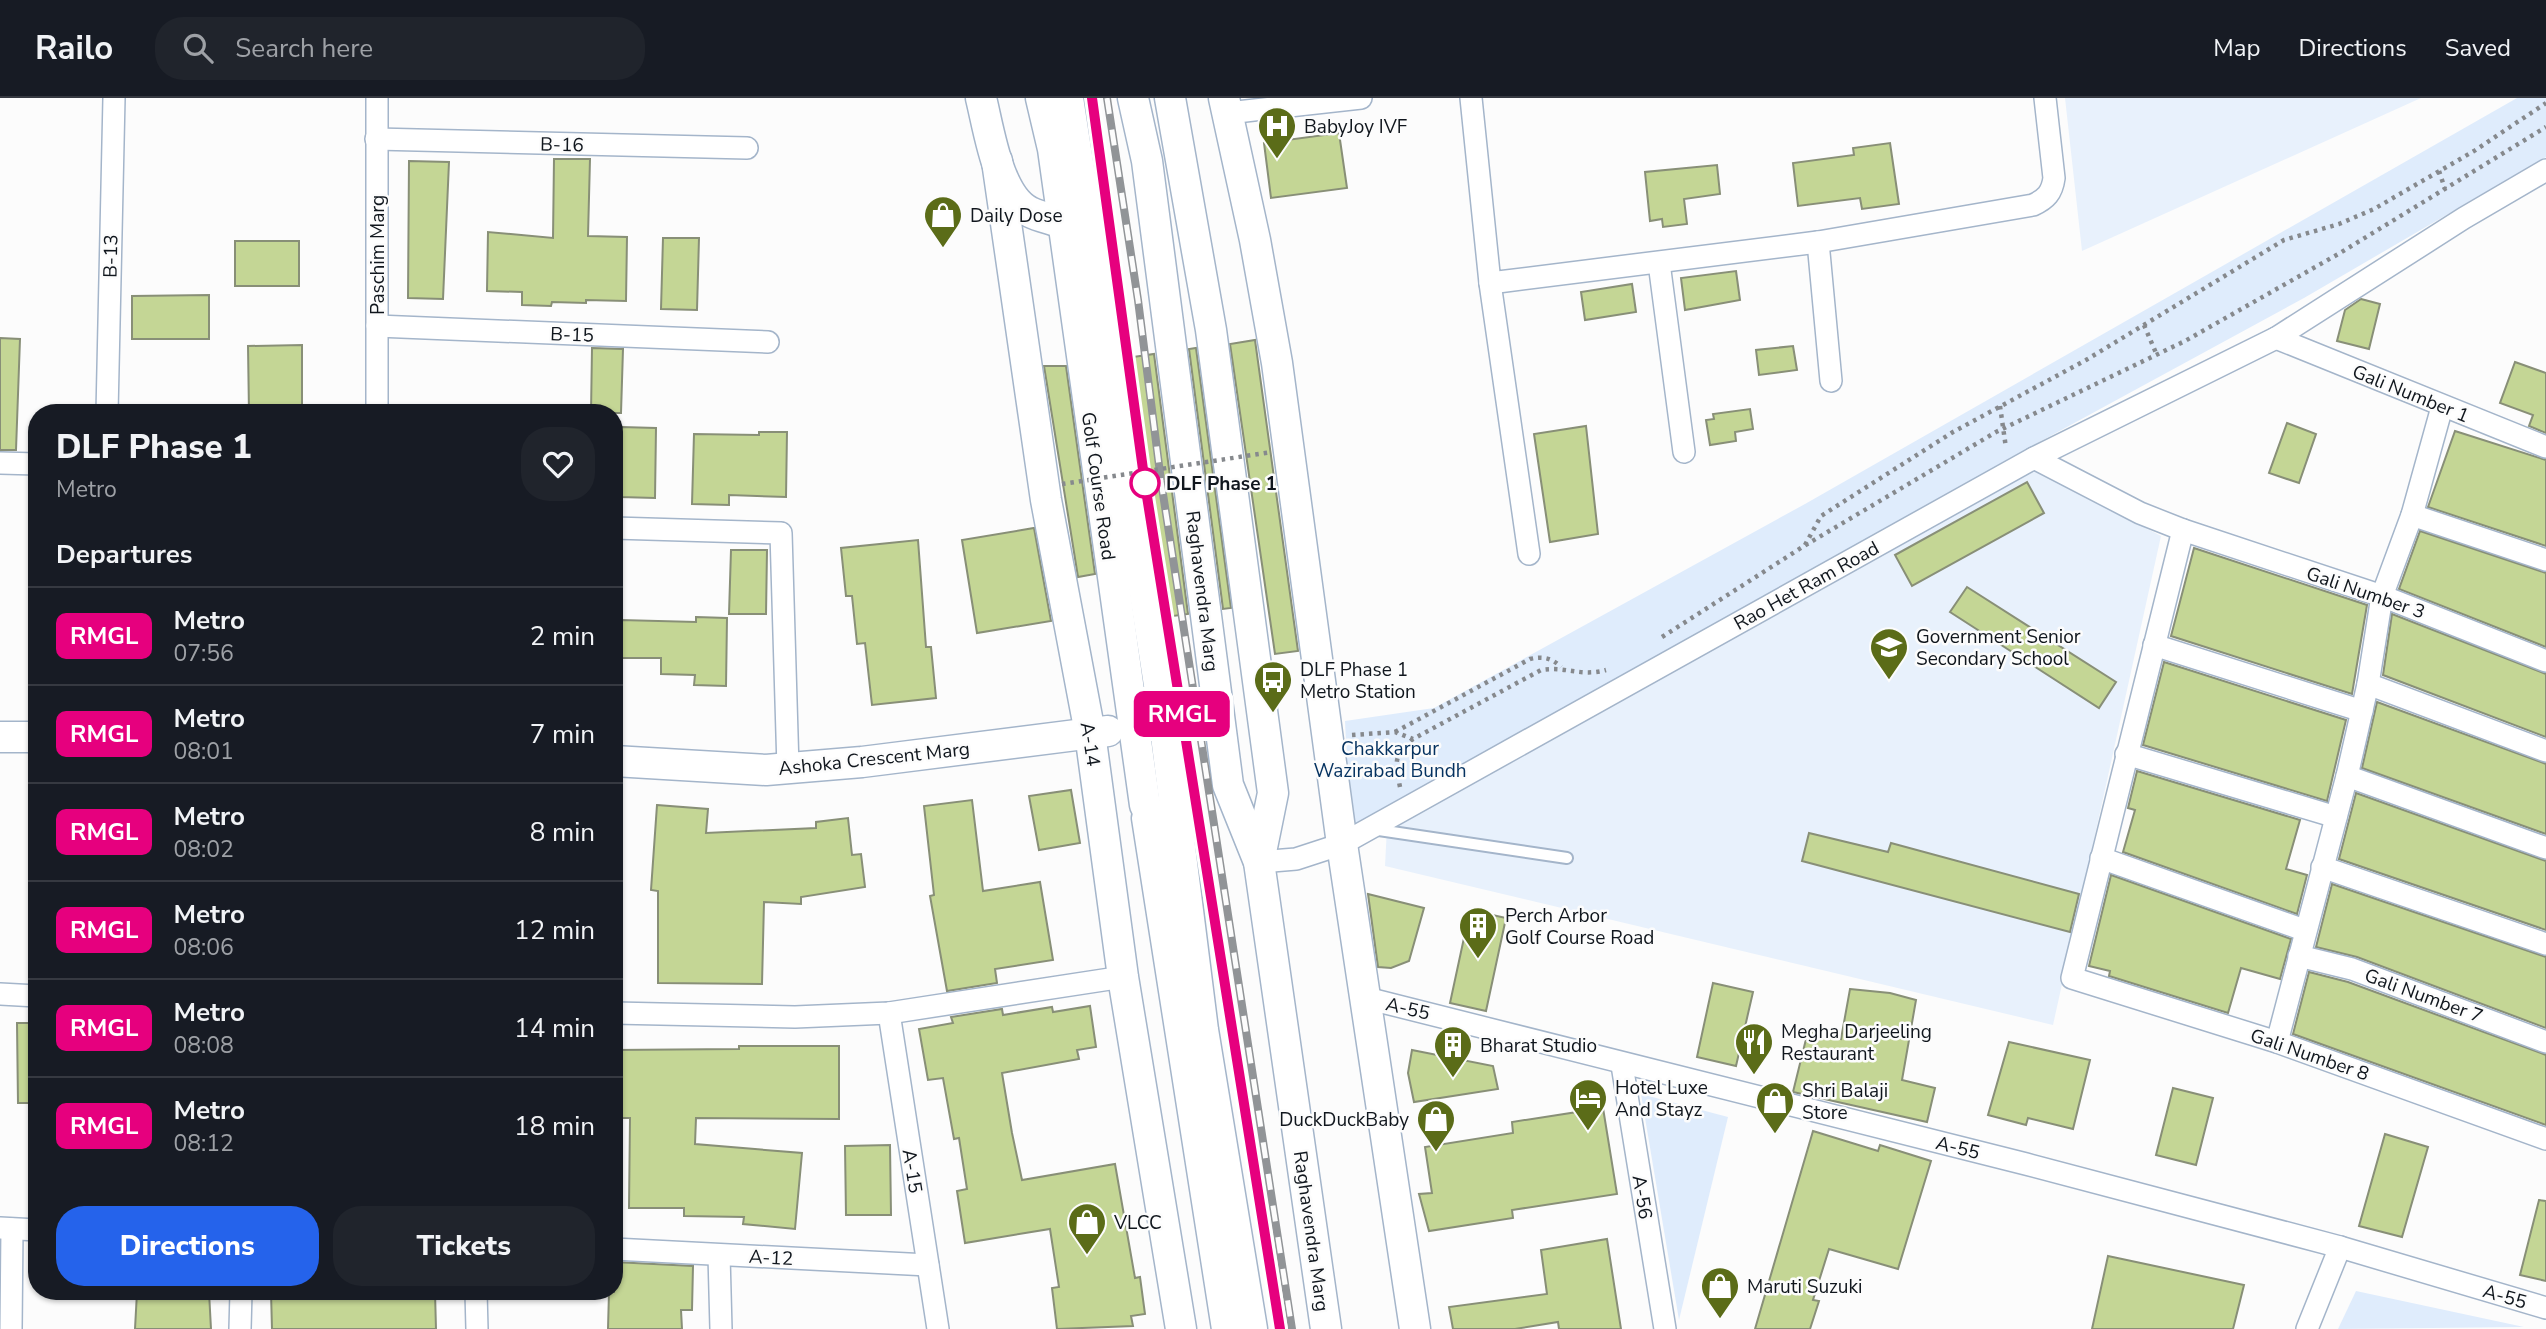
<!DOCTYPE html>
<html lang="en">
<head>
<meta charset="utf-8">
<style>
  body { margin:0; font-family:"Nunito Sans",sans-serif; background:#20242c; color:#f1f3f6; height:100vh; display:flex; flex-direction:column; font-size:26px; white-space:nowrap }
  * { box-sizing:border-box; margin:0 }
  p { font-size:23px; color:#9ea1a6 }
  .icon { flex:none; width:38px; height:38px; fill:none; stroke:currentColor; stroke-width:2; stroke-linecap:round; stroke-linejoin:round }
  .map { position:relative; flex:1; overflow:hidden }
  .drawer { position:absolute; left:28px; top:306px; width:595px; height:896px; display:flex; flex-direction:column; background:#171b24; border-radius:28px; box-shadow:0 2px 5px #0004 }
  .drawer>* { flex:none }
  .badge { padding:0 14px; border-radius:10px; font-size:24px; line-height:46px }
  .map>.badge { position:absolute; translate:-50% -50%; box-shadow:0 0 0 4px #fff }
  h2 { padding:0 28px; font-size:26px; line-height:63px }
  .round { display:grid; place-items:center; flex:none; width:74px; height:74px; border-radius:28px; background:#20242c }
  .headline { display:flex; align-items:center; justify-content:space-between; height:119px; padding:0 28px }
  h1 { font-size:33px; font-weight:800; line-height:52px }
  .primary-button { display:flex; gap:14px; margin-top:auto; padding:14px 28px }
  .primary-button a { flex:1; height:80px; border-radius:28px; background:#2563eb; color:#fff; font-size:28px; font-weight:800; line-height:80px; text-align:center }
  .primary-button a+a { background:#20242c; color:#f1f3f6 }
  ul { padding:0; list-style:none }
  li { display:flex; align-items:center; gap:21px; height:98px; padding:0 28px; border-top:2px solid #363941 }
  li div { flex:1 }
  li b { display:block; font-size:26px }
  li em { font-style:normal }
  li .badge { min-width:77px; font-weight:700; text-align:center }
  header { display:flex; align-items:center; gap:42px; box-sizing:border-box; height:98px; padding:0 35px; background:#171b24; border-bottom:2px solid #363941 }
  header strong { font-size:33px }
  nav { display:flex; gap:38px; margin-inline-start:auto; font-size:24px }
  .search { width:490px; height:63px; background:#20242c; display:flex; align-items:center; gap:18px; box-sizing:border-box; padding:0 24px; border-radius:28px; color:#9ea1a6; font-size:26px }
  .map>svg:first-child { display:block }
  .built { fill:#e8f1fc }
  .green { fill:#dfecfc }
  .building { fill:#c4d695; stroke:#888f77; stroke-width:2 }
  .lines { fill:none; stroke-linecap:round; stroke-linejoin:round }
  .lane-casing { stroke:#a4b5ca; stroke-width:14 }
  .street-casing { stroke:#a4b5ca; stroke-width:24 }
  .secondary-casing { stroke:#a4b5ca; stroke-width:33 }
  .path { stroke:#86898d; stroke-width:4.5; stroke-dasharray:3.5 5; stroke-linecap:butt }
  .lane { stroke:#fff; stroke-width:10 }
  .street { stroke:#fff; stroke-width:21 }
  .secondary { stroke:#fff; stroke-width:30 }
  .rail-casing { stroke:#919497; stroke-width:8 }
  .rail { stroke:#fcfcfc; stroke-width:5; stroke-dasharray:16; stroke-linecap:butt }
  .path-bridge { stroke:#86898d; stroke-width:4.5; stroke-dasharray:3.5 5; stroke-linecap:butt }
  .line-casing { stroke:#fff; stroke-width:16 }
  .line { stroke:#e6007e; stroke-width:10 }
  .stop-dot { fill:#fff; stroke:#e6007e; stroke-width:3.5 }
  .labels { text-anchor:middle; stroke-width:5; stroke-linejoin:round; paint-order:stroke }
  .poi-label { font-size:19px; fill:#10161d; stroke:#fcfcfc; text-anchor:start }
  .street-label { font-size:19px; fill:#10161d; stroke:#fcfcfc }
  .stop-label { font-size:19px; font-weight:bold; fill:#10161d; stroke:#fcfcfc; text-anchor:start }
  .park-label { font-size:19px; fill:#04315f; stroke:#fcfcfc }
</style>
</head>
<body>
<header>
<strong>Railo</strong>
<div class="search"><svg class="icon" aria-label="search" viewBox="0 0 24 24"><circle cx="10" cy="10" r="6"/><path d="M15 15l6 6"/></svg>Search here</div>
<nav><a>Map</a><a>Directions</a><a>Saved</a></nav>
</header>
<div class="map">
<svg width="2546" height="1231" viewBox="0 0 2546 1231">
  <rect width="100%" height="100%" fill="#fcfcfc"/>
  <g class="built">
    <polygon points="2065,0 2421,0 2082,153"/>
    <polygon points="2034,371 2161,438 2053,927 1385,768 1387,729"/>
  </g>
  <g class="green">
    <polygon points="2517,0 2546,0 2546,59 2304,200 2010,360 1598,597 1350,733 1345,623 1434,610 1805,406"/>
    <polygon points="1641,996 1728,1019 1679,1222"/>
    <polygon points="2356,1193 2524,1229 2338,1231"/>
  </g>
  <g class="building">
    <polygon points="1339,35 1347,90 1271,100 1264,45"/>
    <polygon points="1890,45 1899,106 1862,111 1860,100 1798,108 1793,65 1854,57 1853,50"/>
    <polygon points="554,61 590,61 588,138 627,139 626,203 586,202 586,205 552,204 551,208 522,207 522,194 487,193 488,134 553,140"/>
    <polygon points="409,63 449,64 443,201 408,200"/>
    <polygon points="1717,67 1720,96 1684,101 1687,126 1663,129 1662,121 1650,123 1645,74"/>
    <polygon points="663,140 699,140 697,212 661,211"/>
    <rect x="235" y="143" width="64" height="45"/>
    <polygon points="1736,173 1740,202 1685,212 1681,180"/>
    <polygon points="1632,186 1636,214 1585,222 1581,194"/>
    <polygon points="209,197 209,241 132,241 132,198"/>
    <polygon points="2361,201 2380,206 2369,251 2337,243 2345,212"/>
    <polygon points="0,240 20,241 16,352 0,352"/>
    <polygon points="1255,242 1298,553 1275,556 1230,246"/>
    <polygon points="302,247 302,315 249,315 248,248"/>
    <polygon points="1793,248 1797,272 1759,277 1756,252"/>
    <polygon points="592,250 623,251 621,315 591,315"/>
    <polygon points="1196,250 1231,510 1223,511 1189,251"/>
    <polygon points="1154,256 1188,516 1166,519 1126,260"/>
    <polygon points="2515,264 2546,275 2546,335 2529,328 2533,317 2500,305"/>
    <polygon points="1044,268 1066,268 1095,476 1078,479"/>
    <polygon points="1750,311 1753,331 1735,334 1736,343 1710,347 1706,322 1714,321 1713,316"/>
    <polygon points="2287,325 2316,336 2299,385 2269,375"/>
    <polygon points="1586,328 1598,436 1550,444 1534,336"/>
    <polygon points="621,329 656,330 655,400 620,399"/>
    <polygon points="2455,333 2546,362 2546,448 2428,409"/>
    <polygon points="759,334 787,334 786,399 729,397 729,407 692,406 694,336 759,337"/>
    <polygon points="2027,384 2044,415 1912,488 1895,457"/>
    <polygon points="1034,430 1051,523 977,535 962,442"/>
    <polygon points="2420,433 2546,475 2546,549 2399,491"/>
    <polygon points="918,442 926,549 931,549 936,600 872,607 865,545 857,546 852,498 846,498 841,450"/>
    <polygon points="2194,450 2367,507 2352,596 2171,538"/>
    <polygon points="731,452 767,452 766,516 729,516"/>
    <polygon points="1967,489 2116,584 2099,610 1950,514"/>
    <polygon points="2392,516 2546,576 2546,639 2383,577"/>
    <polygon points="696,519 727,520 726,588 694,587 695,577 661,576 661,560 621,560 621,522 696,524"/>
    <polygon points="2164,564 2346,622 2327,703 2143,647"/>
    <polygon points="2377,604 2546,666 2546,736 2362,670"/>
    <polygon points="2137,673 2300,722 2286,771 2307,777 2297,816 2123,754 2135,712 2128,710"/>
    <polygon points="1071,692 1080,745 1039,752 1029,698"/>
    <polygon points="2356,695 2546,763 2546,832 2339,761"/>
    <polygon points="972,702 983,793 1040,784 1053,862 995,871 997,885 947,893 930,798 934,797 924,708"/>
    <polygon points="657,707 708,711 706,735 816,730 816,724 848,720 852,757 861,756 865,789 801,799 801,806 764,804 762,886 658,885 658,793 651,792"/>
    <polygon points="1809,735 1888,754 1891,745 2079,796 2070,834 1802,763"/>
    <polygon points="2111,777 2291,841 2280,881 2241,870 2228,915 2109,878 2110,873 2089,868"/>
    <polygon points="2332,786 2546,859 2546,930 2357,859 2316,849"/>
    <polygon points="1368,796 1424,810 1409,863 1391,870 1378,869"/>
    <polygon points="1470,812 1506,820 1486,913 1450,905"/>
    <polygon points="2309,874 2348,884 2546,957 2546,1027 2293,936"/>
    <polygon points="1713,885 1753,894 1736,968 1697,959"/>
    <polygon points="1850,891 1890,895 1916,902 1902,982 1935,990 1927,1024 1793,994 1808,933 1841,941"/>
    <polygon points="1090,908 1096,949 1077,952 1079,961 1002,975 1012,1035 1022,1082 1115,1066 1135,1180 1140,1179 1145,1216 1131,1218 1133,1228 1057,1231 1052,1190 1059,1189 1050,1131 965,1145 957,1093 967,1091 959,1040 954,1041 943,980 928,982 919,931 953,925 951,919 1002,911 1003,917 1052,909 1053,914"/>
    <polygon points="17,925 37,925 37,1005 18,1005"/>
    <polygon points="2009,944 2090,962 2073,1031 2028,1020 2026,1027 1988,1017"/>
    <polygon points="739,948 839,948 839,1021 696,1020 695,1046 802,1055 795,1131 743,1126 744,1119 684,1118 684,1110 629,1110 630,1020 614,1020 614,952 739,951"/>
    <polygon points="1412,952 1493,968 1498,991 1414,1004 1408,975"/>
    <polygon points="2173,990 2213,1000 2196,1067 2156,1057"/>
    <polygon points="1603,1010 1617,1096 1512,1112 1513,1120 1429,1133 1419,1096 1432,1095 1425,1049 1513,1035 1512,1024"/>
    <polygon points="1813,1033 1878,1053 1880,1047 1931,1063 1898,1171 1829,1151 1813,1202 1819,1203 1810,1231 1755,1231"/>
    <polygon points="2385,1036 2428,1049 2402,1139 2359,1128"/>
    <polygon points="890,1047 891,1117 846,1117 845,1048"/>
    <polygon points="2539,1102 2546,1103 2546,1183 2520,1177"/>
    <polygon points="1607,1141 1621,1231 1559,1231 1558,1224 1515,1231 1453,1231 1449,1209 1547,1196 1541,1152"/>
    <polygon points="2108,1158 2244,1187 2233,1231 2092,1231"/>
    <polygon points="614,1164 693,1168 692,1212 681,1212 682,1231 608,1231 609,1194 614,1194"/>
    <polygon points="137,1194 209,1194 211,1231 135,1231"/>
    <polygon points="271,1194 435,1194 436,1231 272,1231"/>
  </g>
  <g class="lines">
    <defs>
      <polyline id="lane" points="1372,731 1567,760"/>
      <g id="street">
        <polyline points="377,0 377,315"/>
        <path d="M1471,0L1490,185L1818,144L2033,107C2046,101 2052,95 2054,80L2045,0"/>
        <polyline points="1228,15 1361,0"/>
        <polyline points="376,41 747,50"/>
        <polyline points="1818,144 1831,283"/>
        <polyline points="1659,165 1684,354"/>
        <polyline points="1490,185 1529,456"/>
        <polyline points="377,228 768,244"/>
        <polyline points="2276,240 2546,349"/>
        <polyline points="107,315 114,0"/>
        <polyline points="2034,360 2140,415 2183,432 2382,498 2546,563"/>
        <polyline points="0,365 37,366"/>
        <polyline points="2412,417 2546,462"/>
        <polyline points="614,430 781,435 788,670"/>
        <polyline points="2183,432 2072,880 2277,944 2546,1041"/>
        <polyline points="2154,547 2362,613"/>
        <polyline points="2368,586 2546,653"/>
        <polyline points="2126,656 2336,719"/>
        <polyline points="2347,678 2546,750"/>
        <polyline points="2101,760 2304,832"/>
        <polyline points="1259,764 1296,761 1342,746 2034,360 2276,240 2464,120 2546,72"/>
        <polyline points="2322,769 2546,846"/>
        <polyline points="2299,858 2352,871 2546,944"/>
        <polyline points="0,896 37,898"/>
        <polyline points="1366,900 2026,1066 2340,1149 2546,1210"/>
        <polyline points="614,915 795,919 889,915 1123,879"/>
        <polyline points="889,915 938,1231"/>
        <polyline points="2277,944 2347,678 2368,586 2382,498 2412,417 2442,309"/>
        <polyline points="1622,967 1665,1231"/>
        <polyline points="0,1130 37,1132"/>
        <polyline points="614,1151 928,1167"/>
        <polyline points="719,1157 721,1231"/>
        <polyline points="476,1194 477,1231"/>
        <polyline points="11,1231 12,1131"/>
        <polyline points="240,1231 241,1194"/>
        <polyline points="2307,1231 2340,1149"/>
      </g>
      <g id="secondary">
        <path d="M981,0C989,32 998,99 1030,114C1040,119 1052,121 1062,125"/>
        <polyline points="1041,0 1053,51 1145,707 1178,760"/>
        <polyline points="1068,0 1162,606 1203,932 1252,1231"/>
        <polyline points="1133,0 1147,63 1228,687 1259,764 1326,1231"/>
        <polyline points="1170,0 1211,232 1273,695 1259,764"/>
        <polyline points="1224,0 1255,142 1277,265 1342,746 1415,1231"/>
        <polyline points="997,63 1046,402 1090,635 1123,879 1181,1231"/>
        <polyline points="0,639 37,639"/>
        <polyline points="614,663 766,672 862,664 1108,633"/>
        <polyline points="1147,720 1227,1231"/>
      </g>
    </defs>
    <use href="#lane" class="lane-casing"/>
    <use href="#street" class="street-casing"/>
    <use href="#secondary" class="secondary-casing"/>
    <g class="path">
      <polyline points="2439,73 2445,91"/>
      <polyline points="2144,227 2156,255"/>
      <polyline points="2000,308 2006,350"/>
      <polyline points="1805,447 1821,418 1953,334 2086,262 2284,142 2339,126 2374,111 2474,53 2546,5"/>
      <polyline points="1662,539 1804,448 1996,334 2185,243 2340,155 2546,29"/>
      <path d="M1395,634L1530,561C1543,558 1552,560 1561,569"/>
      <polyline points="1352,637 1395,634 1413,641"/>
      <path d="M1400,689C1395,664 1393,658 1413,641L1541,572C1566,568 1580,579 1606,572"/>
    </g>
    <use href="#lane" class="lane"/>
    <use href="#street" class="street"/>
    <use href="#secondary" class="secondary"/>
    <defs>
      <g id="rail">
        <polyline points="1093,0 1145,386 1280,1231"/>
        <polyline points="1107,0 1138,202 1161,383 1292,1231"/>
      </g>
    </defs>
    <use href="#rail" class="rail-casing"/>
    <use href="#rail" class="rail"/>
    <polyline class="path-bridge" points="1062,386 1272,354"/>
  </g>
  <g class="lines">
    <defs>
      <polyline id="line" points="1092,0 1145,386 1280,1231"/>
    </defs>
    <use href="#line" class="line-casing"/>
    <use href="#line" class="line"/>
  </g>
  <defs>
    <symbol id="hospital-pin" viewBox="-11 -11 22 30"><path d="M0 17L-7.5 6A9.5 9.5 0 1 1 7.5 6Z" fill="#5b6c18" stroke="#fcfcfc"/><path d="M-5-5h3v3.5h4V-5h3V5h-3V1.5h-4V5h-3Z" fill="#fff"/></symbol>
    <symbol id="shop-pin" viewBox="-11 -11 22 30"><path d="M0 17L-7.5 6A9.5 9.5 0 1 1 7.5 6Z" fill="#5b6c18" stroke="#fcfcfc"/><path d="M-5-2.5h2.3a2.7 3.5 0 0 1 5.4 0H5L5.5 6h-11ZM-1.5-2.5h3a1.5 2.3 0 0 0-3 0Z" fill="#fff"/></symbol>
    <symbol id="school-pin" viewBox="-11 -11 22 30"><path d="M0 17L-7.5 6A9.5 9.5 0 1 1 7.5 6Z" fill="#5b6c18" stroke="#fcfcfc"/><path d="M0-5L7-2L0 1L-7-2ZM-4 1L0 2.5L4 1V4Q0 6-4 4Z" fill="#fff"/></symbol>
    <symbol id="bus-pin" viewBox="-11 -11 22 30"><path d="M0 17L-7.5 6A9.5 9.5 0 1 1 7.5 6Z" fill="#5b6c18" stroke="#fcfcfc"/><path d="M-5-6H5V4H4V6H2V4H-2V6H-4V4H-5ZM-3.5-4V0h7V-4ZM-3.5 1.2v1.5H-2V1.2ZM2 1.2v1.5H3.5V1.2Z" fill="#fff"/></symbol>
    <symbol id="building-pin" viewBox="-11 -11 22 30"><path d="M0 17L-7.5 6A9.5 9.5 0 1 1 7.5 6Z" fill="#5b6c18" stroke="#fcfcfc"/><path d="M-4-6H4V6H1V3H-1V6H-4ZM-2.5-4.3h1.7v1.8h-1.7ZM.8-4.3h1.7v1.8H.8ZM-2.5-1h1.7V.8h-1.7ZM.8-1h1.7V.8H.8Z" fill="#fff"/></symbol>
    <symbol id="restaurant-pin" viewBox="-11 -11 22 30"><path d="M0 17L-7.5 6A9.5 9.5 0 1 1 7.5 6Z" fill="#5b6c18" stroke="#fcfcfc"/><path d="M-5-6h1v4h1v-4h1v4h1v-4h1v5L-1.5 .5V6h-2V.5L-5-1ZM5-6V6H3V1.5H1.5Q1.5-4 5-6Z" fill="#fff"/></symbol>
    <symbol id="hotel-pin" viewBox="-11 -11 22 30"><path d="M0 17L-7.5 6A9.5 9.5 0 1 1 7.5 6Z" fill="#5b6c18" stroke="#fcfcfc"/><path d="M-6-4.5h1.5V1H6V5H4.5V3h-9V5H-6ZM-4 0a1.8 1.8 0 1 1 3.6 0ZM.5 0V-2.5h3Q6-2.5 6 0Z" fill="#fff"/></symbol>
  </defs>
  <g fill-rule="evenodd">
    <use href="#hospital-pin" x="1255" y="6" width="44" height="60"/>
    <use href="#shop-pin" x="921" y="95" width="44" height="60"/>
    <use href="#school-pin" x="1867" y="527" width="44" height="60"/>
    <use href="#bus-pin" x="1251" y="560" width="44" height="60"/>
    <use href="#building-pin" x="1456" y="806" width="44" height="60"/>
    <use href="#restaurant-pin" x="1732" y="922" width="44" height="60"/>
    <use href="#building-pin" x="1431" y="925" width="44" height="60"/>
    <use href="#hotel-pin" x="1566" y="978" width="44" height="60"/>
    <use href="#shop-pin" x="1753" y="981" width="44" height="60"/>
    <use href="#shop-pin" x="1414" y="999" width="44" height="60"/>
    <use href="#shop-pin" x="1065" y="1102" width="44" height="60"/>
    <use href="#shop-pin" x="1698" y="1166" width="44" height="60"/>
  </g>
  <circle class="stop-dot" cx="1145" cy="385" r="14"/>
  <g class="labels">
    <g class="poi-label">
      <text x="1304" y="35">BabyJoy IVF</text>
      <text x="970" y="124">Daily Dose</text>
      <text x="1916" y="545">Government Senior<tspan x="1916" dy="22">Secondary School</tspan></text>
      <text x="1300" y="578">DLF Phase 1<tspan x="1300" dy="22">Metro Station</tspan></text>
      <text x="1505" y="824">Perch Arbor<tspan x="1505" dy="22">Golf Course Road</tspan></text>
      <text x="1781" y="940">Megha Darjeeling<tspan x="1781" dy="22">Restaurant</tspan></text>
      <text x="1480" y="954">Bharat Studio</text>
      <text x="1615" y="996">Hotel Luxe<tspan x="1615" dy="22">And Stayz</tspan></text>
      <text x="1802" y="999">Shri Balaji<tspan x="1802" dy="22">Store</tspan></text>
      <text x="1409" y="1028" text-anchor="end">DuckDuckBaby</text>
      <text x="1114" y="1131">VLCC</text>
      <text x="1747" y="1195">Maruti Suzuki</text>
    </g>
    <g class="street-label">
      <text transform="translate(562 46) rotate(1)" y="7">B-16</text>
      <text transform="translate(377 157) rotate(-90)" y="7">Paschim Marg</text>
      <text transform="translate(110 158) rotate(-89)" y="7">B-13</text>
      <text transform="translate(572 236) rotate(2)" y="7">B-15</text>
      <text transform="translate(2411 295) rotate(22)" y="7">Gali Number 1</text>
      <text transform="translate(1099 388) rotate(82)" y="7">Golf Course Road</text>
      <text transform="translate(1806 487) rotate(-29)" y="7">Rao Het Ram Road</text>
      <text transform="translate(1203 493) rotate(83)" y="7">Raghavendra Marg</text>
      <text transform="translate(2366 494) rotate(19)" y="7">Gali Number 3</text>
      <text transform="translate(1091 646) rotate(81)" y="7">A-14</text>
      <text transform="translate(874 660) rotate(-6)" y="7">Ashoka Crescent Marg</text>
      <text transform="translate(2424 897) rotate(20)" y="7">Gali Number 7</text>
      <text transform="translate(1408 910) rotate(13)" y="7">A-55</text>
      <text transform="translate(2310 956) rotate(19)" y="7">Gali Number 8</text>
      <text transform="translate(1958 1049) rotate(14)" y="7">A-55</text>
      <text transform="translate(913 1073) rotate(81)" y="7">A-15</text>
      <text transform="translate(1643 1099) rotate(81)" y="7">A-56</text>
      <text transform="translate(1312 1133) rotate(82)" y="7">Raghavendra Marg</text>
      <text transform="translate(771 1159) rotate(3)" y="7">A-12</text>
      <text transform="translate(2505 1198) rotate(16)" y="7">A-55</text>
    </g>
    <g class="stop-label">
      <text x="1166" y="392">DLF Phase 1</text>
    </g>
    <g class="park-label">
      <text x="1390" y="657">Chakkarpur<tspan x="1390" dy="22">Wazirabad Bundh</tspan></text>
    </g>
  </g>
</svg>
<b class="badge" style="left:1182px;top:616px;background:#e6007e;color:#fff">RMGL</b>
<section class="drawer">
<div class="headline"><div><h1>DLF Phase 1</h1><p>Metro</p></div><a class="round"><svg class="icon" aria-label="heart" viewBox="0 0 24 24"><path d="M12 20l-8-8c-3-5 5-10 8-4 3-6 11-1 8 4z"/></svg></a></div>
<h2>Departures</h2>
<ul>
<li><span class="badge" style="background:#e6007e;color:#fff">RMGL</span><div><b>Metro</b><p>07:56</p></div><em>2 min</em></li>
<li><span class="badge" style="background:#e6007e;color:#fff">RMGL</span><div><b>Metro</b><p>08:01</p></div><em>7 min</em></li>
<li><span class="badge" style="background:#e6007e;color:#fff">RMGL</span><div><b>Metro</b><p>08:02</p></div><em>8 min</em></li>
<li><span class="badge" style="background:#e6007e;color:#fff">RMGL</span><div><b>Metro</b><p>08:06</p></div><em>12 min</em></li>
<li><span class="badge" style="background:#e6007e;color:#fff">RMGL</span><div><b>Metro</b><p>08:08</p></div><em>14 min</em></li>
<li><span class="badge" style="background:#e6007e;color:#fff">RMGL</span><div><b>Metro</b><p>08:12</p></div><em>18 min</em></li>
</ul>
<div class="primary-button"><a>Directions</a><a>Tickets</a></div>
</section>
</div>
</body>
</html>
